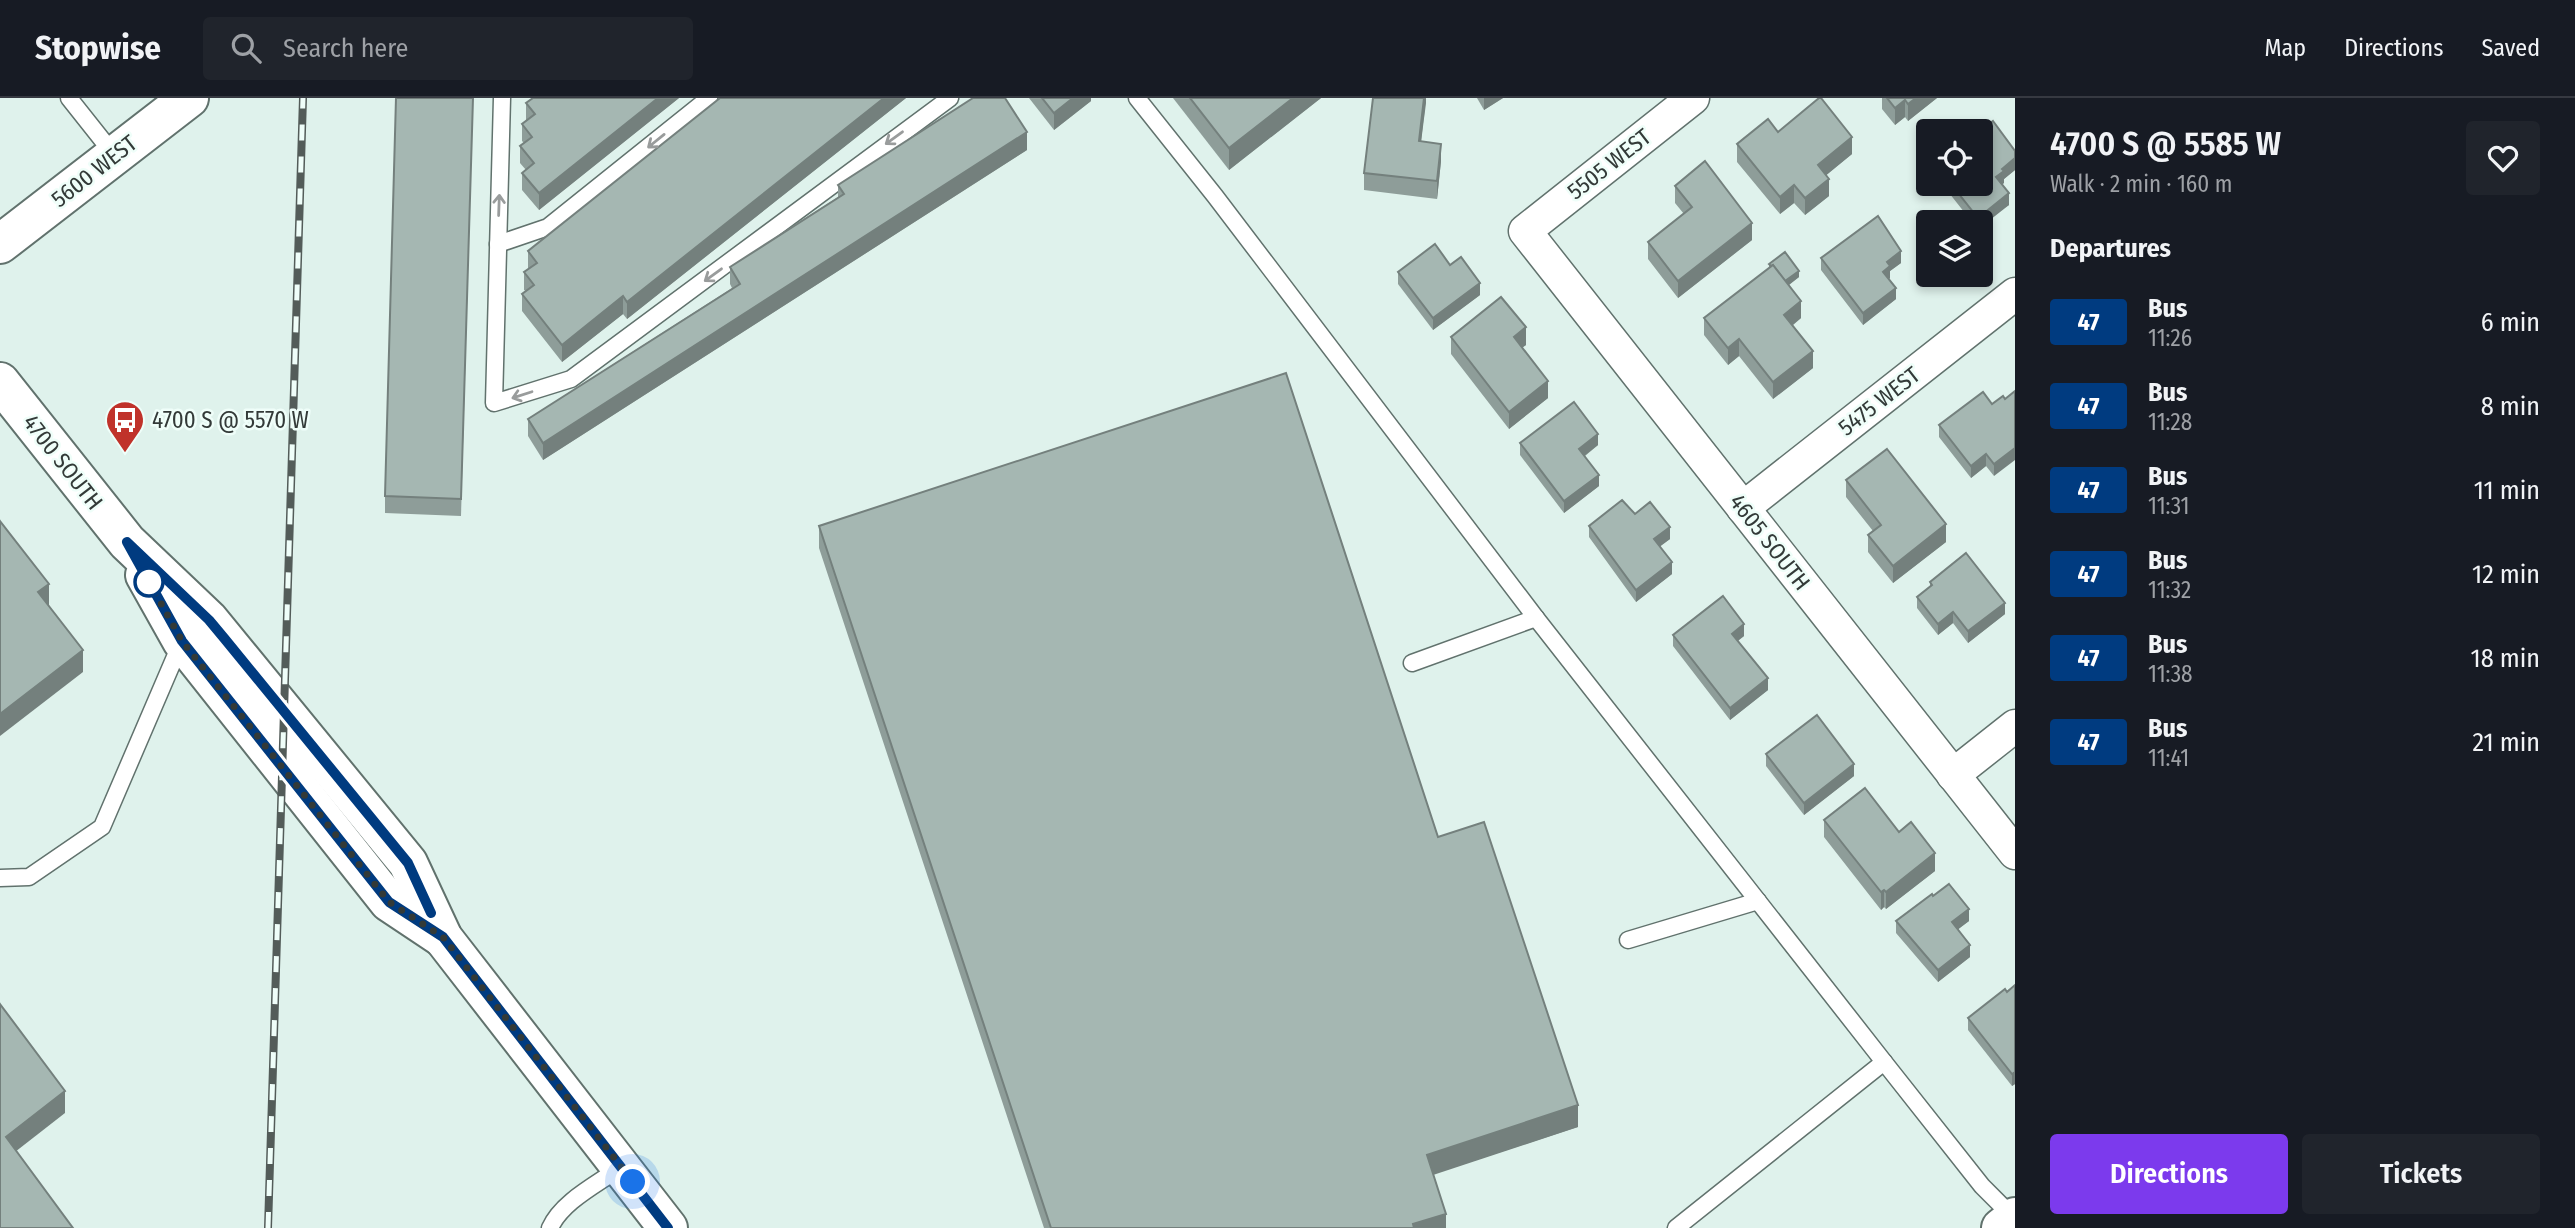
<!DOCTYPE html>
<html lang="en">
<head>
<meta charset="utf-8">
<style>
  body { margin:0; font-family:"Fira Sans Condensed",sans-serif; background:#20242c; color:#f1f3f6; height:100vh; display:flex; flex-direction:column; font-size:26px; white-space:nowrap }
  * { box-sizing:border-box; margin:0 }
  p { font-size:23px; color:#9ea1a6 }
  .icon { flex:none; width:38px; height:38px; fill:none; stroke:currentColor; stroke-width:2; stroke-linecap:round; stroke-linejoin:round }
  .map { position:relative; flex:1; overflow:hidden }
  .drawer { display:flex; flex-direction:column; background:#171b24; width:560px }
  .drawer>* { flex:none }
  .badge { padding:0 14px; border-radius:5px; font-size:24px; line-height:46px }
  .tools { position:absolute; left:1916px; top:21px; display:grid; gap:14px }
  .tools a { display:grid; place-items:center; width:77px; height:77px; border-radius:7px; background:#171b24; box-shadow:0 4px 10px #0003; font-size:35px }
  .you { position:absolute; width:35px; height:35px; margin:-18px; border:5px solid #fff; border-radius:50%; background:#1a73e8; box-shadow:0 0 0 10px #1a73e833 }
  .map>.badge { position:absolute; translate:-50% -50%; box-shadow:0 0 0 4px #fff }
  h2 { padding:0 35px; font-size:26px; line-height:63px }
  .round { display:grid; place-items:center; flex:none; width:74px; height:74px; border-radius:7px; background:#20242c }
  .summary { display:flex; align-items:center; justify-content:space-between; height:119px; padding:0 35px }
  h1 { font-size:33px; font-weight:600; line-height:52px }
  .button { display:flex; gap:14px; margin-top:auto; padding:14px 35px }
  .button a { flex:1; height:80px; border-radius:7px; background:#7c3aed; color:#fff; font-size:28px; font-weight:600; line-height:80px; text-align:center }
  .button a+a { background:#20242c; color:#f1f3f6 }
  ul { padding:0; list-style:none }
  li { display:flex; align-items:center; gap:21px; height:84px; padding:0 35px }
  li div { flex:1 }
  li b { display:block; font-size:26px }
  li em { font-style:normal }
  li .badge { min-width:77px; font-weight:700; text-align:center }
  header { display:flex; align-items:center; gap:42px; box-sizing:border-box; height:98px; padding:0 35px; background:#171b24; border-bottom:2px solid #363941 }
  header strong { font-size:33px }
  nav { display:flex; gap:38px; margin-inline-start:auto; font-size:24px }
  .search { width:490px; height:63px; background:#20242c; display:flex; align-items:center; gap:18px; box-sizing:border-box; padding:0 24px; border-radius:7px; color:#9ea1a6; font-size:26px }
  main { display:flex; flex:1; min-height:0 }
  .map>svg:first-child { display:block }
  .lines { fill:none; stroke-linecap:round; stroke-linejoin:round }
  .service-casing { stroke:#61726d; stroke-width:19 }
  .minor-casing { stroke:#61726d; stroke-width:35 }
  .tertiary-casing { stroke:#61726d; stroke-width:42 }
  .secondary-casing { stroke:#61726d; stroke-width:42 }
  .service { stroke:#fff; stroke-width:16 }
  .minor { stroke:#fff; stroke-width:32 }
  .tertiary { stroke:#fff; stroke-width:38 }
  .secondary { stroke:#fff; stroke-width:38 }
  .rail-casing { stroke:#535c59; stroke-width:8 }
  .rail { stroke:#effef9; stroke-width:5; stroke-dasharray:16; stroke-linecap:butt }
  .wall { fill:#8e9d99 }
  .shaded-wall { fill:#74807d }
  .building { fill:#a5b7b2; stroke:#74807d; stroke-width:2 }
  .oneway { stroke:#999c9c }
  .line-casing { stroke:#fff; stroke-width:16 }
  .line { stroke:#003b80; stroke-width:10 }
  .walk { stroke:#333a38; stroke-width:7; stroke-dasharray:0 12.6 }
  .stop-dot { fill:#fff; stroke:#003b80; stroke-width:3.5 }
  .labels { text-anchor:middle; stroke-width:5; stroke-linejoin:round; paint-order:stroke }
  .street-label { font-size:23px; fill:#333a38; stroke:#effef9 }
  .poi-label { font-size:23px; fill:#333a38; stroke:#effef9; text-anchor:start }
</style>
</head>
<body>
<header>
<strong>Stopwise</strong>
<div class="search"><svg class="icon" aria-label="search" viewBox="0 0 24 24"><circle cx="10" cy="10" r="6"/><path d="M15 15l6 6"/></svg>Search here</div>
<nav><a>Map</a><a>Directions</a><a>Saved</a></nav>
</header>
<main>
<div class="map">
<svg width="2015" height="1130" viewBox="0 0 2015 1130">
  <rect width="100%" height="100%" fill="#dff2ec"/>
  <g class="lines">
    <defs>
      <g id="service">
        <polyline points="69,0 115,58"/>
        <polyline points="502,0 494,305 571,281 950,0"/>
        <polyline points="1137,0 1215,98 1536,520 1884,964 1982,1088 2014,1120"/>
        <polyline points="498,146 548,129 709,0"/>
        <polyline points="1412,565 1536,520"/>
        <polyline points="0,780 29,779 102,729 181,545"/>
        <polyline points="1628,842 1758,803"/>
        <path d="M550,1130C562,1103 598,1086 621,1069"/>
        <polyline points="1676,1130 1884,964"/>
      </g>
      <g id="minor">
        <polyline points="1693,0 1525,133 2015,755"/>
        <polyline points="1743,410 2015,196"/>
        <polyline points="1953,677 2015,628"/>
      </g>
      <polyline id="tertiary" points="2001,1130 2015,1119"/>
      <g id="secondary">
        <polyline points="0,146 189,0"/>
        <polyline points="0,284 127,444 209,522 408,765 443,840 668,1130"/>
        <polyline points="145,477 182,543 389,804 443,840"/>
      </g>
    </defs>
    <use href="#service" class="service-casing"/>
    <use href="#minor" class="minor-casing"/>
    <use href="#tertiary" class="tertiary-casing"/>
    <use href="#secondary" class="secondary-casing"/>
    <use href="#service" class="service"/>
    <use href="#minor" class="minor"/>
    <use href="#tertiary" class="tertiary"/>
    <use href="#secondary" class="secondary"/>
    <defs>
      <polyline id="rail" points="268,1130 303,0"/>
    </defs>
    <use href="#rail" class="rail-casing"/>
    <use href="#rail" class="rail"/>
  </g>
  <g class="wall">
    <polygon points="473,0 461,418 385,415 385,398"/>
    <polygon points="531,0 679,0 539,112 522,92 522,75 526,72 520,65 520,48 524,45 522,43 522,26 526,23 526,5 532,1"/>
    <polygon points="720,0 906,0 627,221 623,216 562,264 522,213 522,196 526,193 524,192 524,174 529,171 528,170 528,153"/>
    <polygon points="1029,0 1091,0 1091,3 1054,32"/>
    <polygon points="1173,0 1321,0 1229,72"/>
    <polygon points="1426,0 1421,43 1441,63 1437,101 1364,92 1364,75"/>
    <polygon points="1477,0 1503,0 1484,12"/>
    <polygon points="1882,0 1937,0 1908,23 1905,19 1895,27 1882,11"/>
    <polygon points="1778,34 1852,56 1826,77 1829,98 1805,117 1794,105 1780,116 1737,64 1737,46"/>
    <polygon points="1027,52 543,362 528,338 528,321 732,190 730,186 730,169 838,99 838,87"/>
    <polygon points="2015,53 2015,72 2004,81 2004,85 2002,86 2009,107 1981,124 1972,124 1942,86 1981,86"/>
    <polygon points="1675,88 1752,142 1678,200 1648,161 1648,144 1684,116 1675,105"/>
    <polygon points="1821,160 1901,165 1890,173 1890,180 1889,181 1896,201 1863,227 1821,172"/>
    <polygon points="1769,166 1799,179 1788,187 1801,220 1792,228 1813,270 1773,301 1739,258 1728,267 1704,237 1704,220 1769,170"/>
    <polygon points="1450,167 1480,197 1433,232 1398,186 1398,174"/>
    <polygon points="1451,239 1526,247 1522,249 1548,300 1509,331 1451,256"/>
    <polygon points="2003,298 1994,378 1986,368 1971,380 1939,339 1939,327 1992,306"/>
    <polygon points="1520,345 1598,347 1585,358 1599,388 1564,415 1520,357"/>
    <polygon points="1846,382 1946,444 1893,485 1868,454 1868,437 1873,433 1846,399"/>
    <polygon points="1635,416 1670,441 1660,448 1672,476 1636,504 1589,439 1589,428"/>
    <polygon points="819,428 1438,739 1578,1029 1433,1076 1446,1130 1044,1130 819,450"/>
    <polygon points="1930,484 2005,516 1968,545 1953,525 1938,537 1917,510 1917,499 1930,489"/>
    <polygon points="1673,537 1744,538 1738,543 1768,592 1730,622 1673,548"/>
    <polygon points="1766,656 1854,678 1804,717 1766,668"/>
    <polygon points="1824,722 1899,734 1935,773 1886,811 1884,809 1881,812 1824,739"/>
    <polygon points="1933,798 1969,823 1958,831 1970,859 1938,884 1896,835 1896,823"/>
    <polygon points="2015,887 2015,986 2012,988 1968,932 1968,920"/>
  </g>
  <g class="shaded-wall">
    <polygon points="658,0 679,0 539,112 539,95"/>
    <polygon points="884,0 906,0 627,221 627,204"/>
    <polygon points="1073,0 1091,0 1091,3 1054,32 1054,15"/>
    <polygon points="1293,0 1321,0 1229,72 1229,50"/>
    <polygon points="1424,0 1426,0 1426,5 1419,60 1419,43"/>
    <polygon points="1484,0 1503,0 1484,12"/>
    <polygon points="1916,0 1937,0 1908,23 1908,6"/>
    <polygon points="1905,2 1905,19 1895,27 1895,10"/>
    <polygon points="1027,34 1027,52 543,362 543,345"/>
    <polygon points="1852,39 1852,56 1818,84 1818,67"/>
    <polygon points="1441,46 1441,63 1437,101 1437,83"/>
    <polygon points="2015,60 2015,72 2004,81 2004,85 1996,91 1996,79 2002,71"/>
    <polygon points="1829,81 1829,98 1805,117 1805,100"/>
    <polygon points="1794,87 1794,105 1780,116 1780,99"/>
    <polygon points="2009,95 2009,107 1981,129 1981,124 1978,124 1978,120"/>
    <polygon points="1752,125 1752,142 1678,200 1678,183"/>
    <polygon points="1901,153 1901,165 1890,173 1890,180 1883,185 1883,174 1887,164"/>
    <polygon points="1799,173 1799,179 1784,191 1784,185"/>
    <polygon points="1480,185 1480,197 1433,232 1433,220"/>
    <polygon points="1896,190 1896,201 1863,227 1863,215"/>
    <polygon points="623,198 623,216 562,264 562,247"/>
    <polygon points="1801,203 1801,220 1784,234 1784,217"/>
    <polygon points="1526,229 1526,247 1514,256 1514,239"/>
    <polygon points="1739,241 1739,258 1728,267 1728,250"/>
    <polygon points="1813,253 1813,270 1773,301 1773,284"/>
    <polygon points="1548,283 1548,300 1509,331 1509,314"/>
    <polygon points="1598,336 1598,347 1579,362 1579,351"/>
    <polygon points="2015,350 2015,362 1994,378 1994,366"/>
    <polygon points="1986,356 1986,368 1971,380 1971,368"/>
    <polygon points="1599,377 1599,388 1564,415 1564,403"/>
    <polygon points="1946,426 1946,444 1893,485 1893,468"/>
    <polygon points="1670,429 1670,441 1654,453 1654,441"/>
    <polygon points="1672,464 1672,476 1636,504 1636,492"/>
    <polygon points="49,486 49,508 38,516 38,494"/>
    <polygon points="2005,505 2005,516 1968,545 1968,533"/>
    <polygon points="1953,514 1953,525 1938,537 1938,526"/>
    <polygon points="1744,526 1744,538 1732,547 1732,536"/>
    <polygon points="83,552 83,574 0,638 0,616"/>
    <polygon points="1768,580 1768,592 1730,622 1730,610"/>
    <polygon points="1854,666 1854,678 1804,717 1804,705"/>
    <polygon points="1935,755 1935,773 1886,811 1886,794"/>
    <polygon points="1884,792 1884,809 1881,812 1881,794"/>
    <polygon points="1969,811 1969,823 1952,836 1952,824"/>
    <polygon points="1970,847 1970,859 1938,884 1938,872"/>
    <polygon points="2015,974 2015,986 2012,988 2012,976"/>
    <polygon points="65,993 65,1015 6,1061 6,1039"/>
    <polygon points="1578,1007 1578,1029 1427,1079 1427,1057"/>
    <polygon points="1446,1116 1446,1130 1413,1130 1413,1126"/>
  </g>
  <g class="building">
    <polygon points="396,0 473,0 461,401 385,398"/>
    <polygon points="533,0 658,0 539,95 522,75 534,65 520,48 532,39 522,26 535,16 526,5"/>
    <polygon points="720,0 884,0 627,204 623,198 562,247 522,196 534,187 524,174 537,165 528,153"/>
    <polygon points="973,0 1005,0 1027,34 543,345 528,321 740,186 730,169 844,96 838,87"/>
    <polygon points="1042,0 1073,0 1054,15"/>
    <polygon points="1190,0 1293,0 1229,50"/>
    <polygon points="1373,0 1424,0 1419,43 1441,46 1437,83 1364,75"/>
    <polygon points="1819,0 1821,0 1852,39 1818,67 1829,81 1805,100 1794,87 1780,99 1737,46 1768,21 1778,34"/>
    <polygon points="1887,0 1916,0 1908,6 1905,2 1895,10"/>
    <polygon points="1993,23 2015,53 2015,60 2002,71 2004,73 1996,79 2009,95 1978,120 1951,86 1981,86 1981,33 1980,33"/>
    <polygon points="1705,63 1752,125 1678,183 1648,144 1692,109 1675,88"/>
    <polygon points="1878,118 1901,153 1887,164 1890,168 1883,174 1896,190 1863,215 1821,160"/>
    <polygon points="1435,146 1450,167 1461,159 1480,185 1433,220 1398,174"/>
    <polygon points="1785,154 1799,173 1785,183 1773,167 1771,168 1769,166"/>
    <polygon points="1773,167 1801,203 1784,217 1813,253 1773,284 1739,241 1728,250 1704,220"/>
    <polygon points="1501,199 1526,229 1514,239 1548,283 1509,314 1451,239"/>
    <polygon points="1286,275 1438,739 1484,724 1578,1007 1427,1057 1446,1116 1413,1126 1414,1130 1051,1130 819,428"/>
    <polygon points="2015,293 2015,350 1994,366 1986,356 1971,368 1939,327 1983,294 1992,306 2003,298 2005,301"/>
    <polygon points="1574,304 1598,336 1579,351 1599,377 1564,403 1520,345"/>
    <polygon points="1887,351 1946,426 1893,468 1868,437 1881,427 1846,382"/>
    <polygon points="1622,402 1635,416 1650,404 1670,429 1654,441 1672,464 1636,492 1589,428"/>
    <polygon points="0,423 49,486 38,494 83,552 0,616"/>
    <polygon points="1966,455 2005,505 1968,533 1953,514 1938,526 1917,499 1932,487 1930,484"/>
    <polygon points="1723,498 1744,526 1732,536 1768,580 1730,610 1673,537"/>
    <polygon points="1817,617 1854,666 1804,705 1766,656"/>
    <polygon points="1865,690 1899,734 1911,724 1935,755 1886,794 1884,792 1881,794 1824,722"/>
    <polygon points="1949,786 1969,811 1952,824 1970,847 1938,872 1896,823 1932,796 1933,798"/>
    <polygon points="2015,887 2015,974 2012,976 1968,920 2005,891 2007,894"/>
    <polygon points="0,906 65,993 6,1039 73,1130 0,1130"/>
  </g>
  <defs><path id="oneway-shaft" d="M-6 0H5M1.5-3L5.5 0L1.5 3" fill="none" stroke-width="1.6" stroke-linecap="round" stroke-linejoin="round" transform="scale(1.75)"/></defs>
  <g class="oneway">
    <use href="#oneway-shaft" transform="translate(894 40) rotate(144)"/>
    <use href="#oneway-shaft" transform="translate(656 43) rotate(141)"/>
    <use href="#oneway-shaft" transform="translate(499 107) rotate(-88)"/>
    <use href="#oneway-shaft" transform="translate(713 177) rotate(144)"/>
    <use href="#oneway-shaft" transform="translate(522 297) rotate(162)"/>
  </g>
  <g class="lines">
    <defs>
      <polyline id="line" points="431,815 408,765 224,540 209,522 127,444 182,543 389,804 443,839 668,1130"/>
    </defs>
    <use href="#line" class="line-casing"/>
    <use href="#line" class="line"/>
    <polyline class="walk" points="149,484 182,543 389,804 443,839 633,1084"/>
  </g>
  <defs>
    <symbol id="bus-pin" viewBox="-11 -11 22 30"><path d="M0 17L-7.5 6A9.5 9.5 0 1 1 7.5 6Z" fill="#c0322a" stroke="#effef9"/><path d="M-5-6H5V4H4V6H2V4H-2V6H-4V4H-5ZM-3.5-4V0h7V-4ZM-3.5 1.2v1.5H-2V1.2ZM2 1.2v1.5H3.5V1.2Z" fill="#fff"/></symbol>
  </defs>
  <g fill-rule="evenodd">
    <use href="#bus-pin" x="103" y="300" width="44" height="60"/>
  </g>
  <circle class="stop-dot" cx="149" cy="484" r="14"/>
  <g class="labels">
    <g class="street-label">
      <text transform="translate(1609 66) rotate(-38)" y="8">5505 WEST</text>
      <text transform="translate(94 73) rotate(-38)" y="8">5600 WEST</text>
      <text transform="translate(1879 303) rotate(-38)" y="8">5475 WEST</text>
      <text transform="translate(63 364) rotate(52)" y="8">4700 SOUTH</text>
      <text transform="translate(1770 444) rotate(52)" y="8">4605 SOUTH</text>
    </g>
    <g class="poi-label">
      <text x="152" y="330">4700 S @ 5570 W</text>
    </g>
  </g>
</svg>
<div class="tools">
<a><svg class="icon" aria-label="locate" viewBox="0 0 24 24"><circle cx="12" cy="12" r="6"/><path d="M12 2v4M12 18v4M2 12h4M18 12h4"/></svg></a>
<a><svg class="icon" aria-label="layers" viewBox="0 0 24 24"><path d="M12 4l9 5-9 5-9-5zM3 14l9 5 9-5"/></svg></a>
</div>
<div class="you" style="left:633px;top:1084px"></div>
</div>
<section class="drawer">
<div class="summary"><div><h1>4700 S @ 5585 W</h1><p>Walk · 2 min · 160 m</p></div><a class="round"><svg class="icon" aria-label="heart" viewBox="0 0 24 24"><path d="M12 20l-8-8c-3-5 5-10 8-4 3-6 11-1 8 4z"/></svg></a></div>
<h2>Departures</h2>
<ul>
<li><span class="badge" style="background:#003b80;color:#fff">47</span><div><b>Bus</b><p>11:26</p></div><em>6 min</em></li>
<li><span class="badge" style="background:#003b80;color:#fff">47</span><div><b>Bus</b><p>11:28</p></div><em>8 min</em></li>
<li><span class="badge" style="background:#003b80;color:#fff">47</span><div><b>Bus</b><p>11:31</p></div><em>11 min</em></li>
<li><span class="badge" style="background:#003b80;color:#fff">47</span><div><b>Bus</b><p>11:32</p></div><em>12 min</em></li>
<li><span class="badge" style="background:#003b80;color:#fff">47</span><div><b>Bus</b><p>11:38</p></div><em>18 min</em></li>
<li><span class="badge" style="background:#003b80;color:#fff">47</span><div><b>Bus</b><p>11:41</p></div><em>21 min</em></li>
</ul>
<div class="button"><a>Directions</a><a>Tickets</a></div>
</section>
</main>
</body>
</html>
